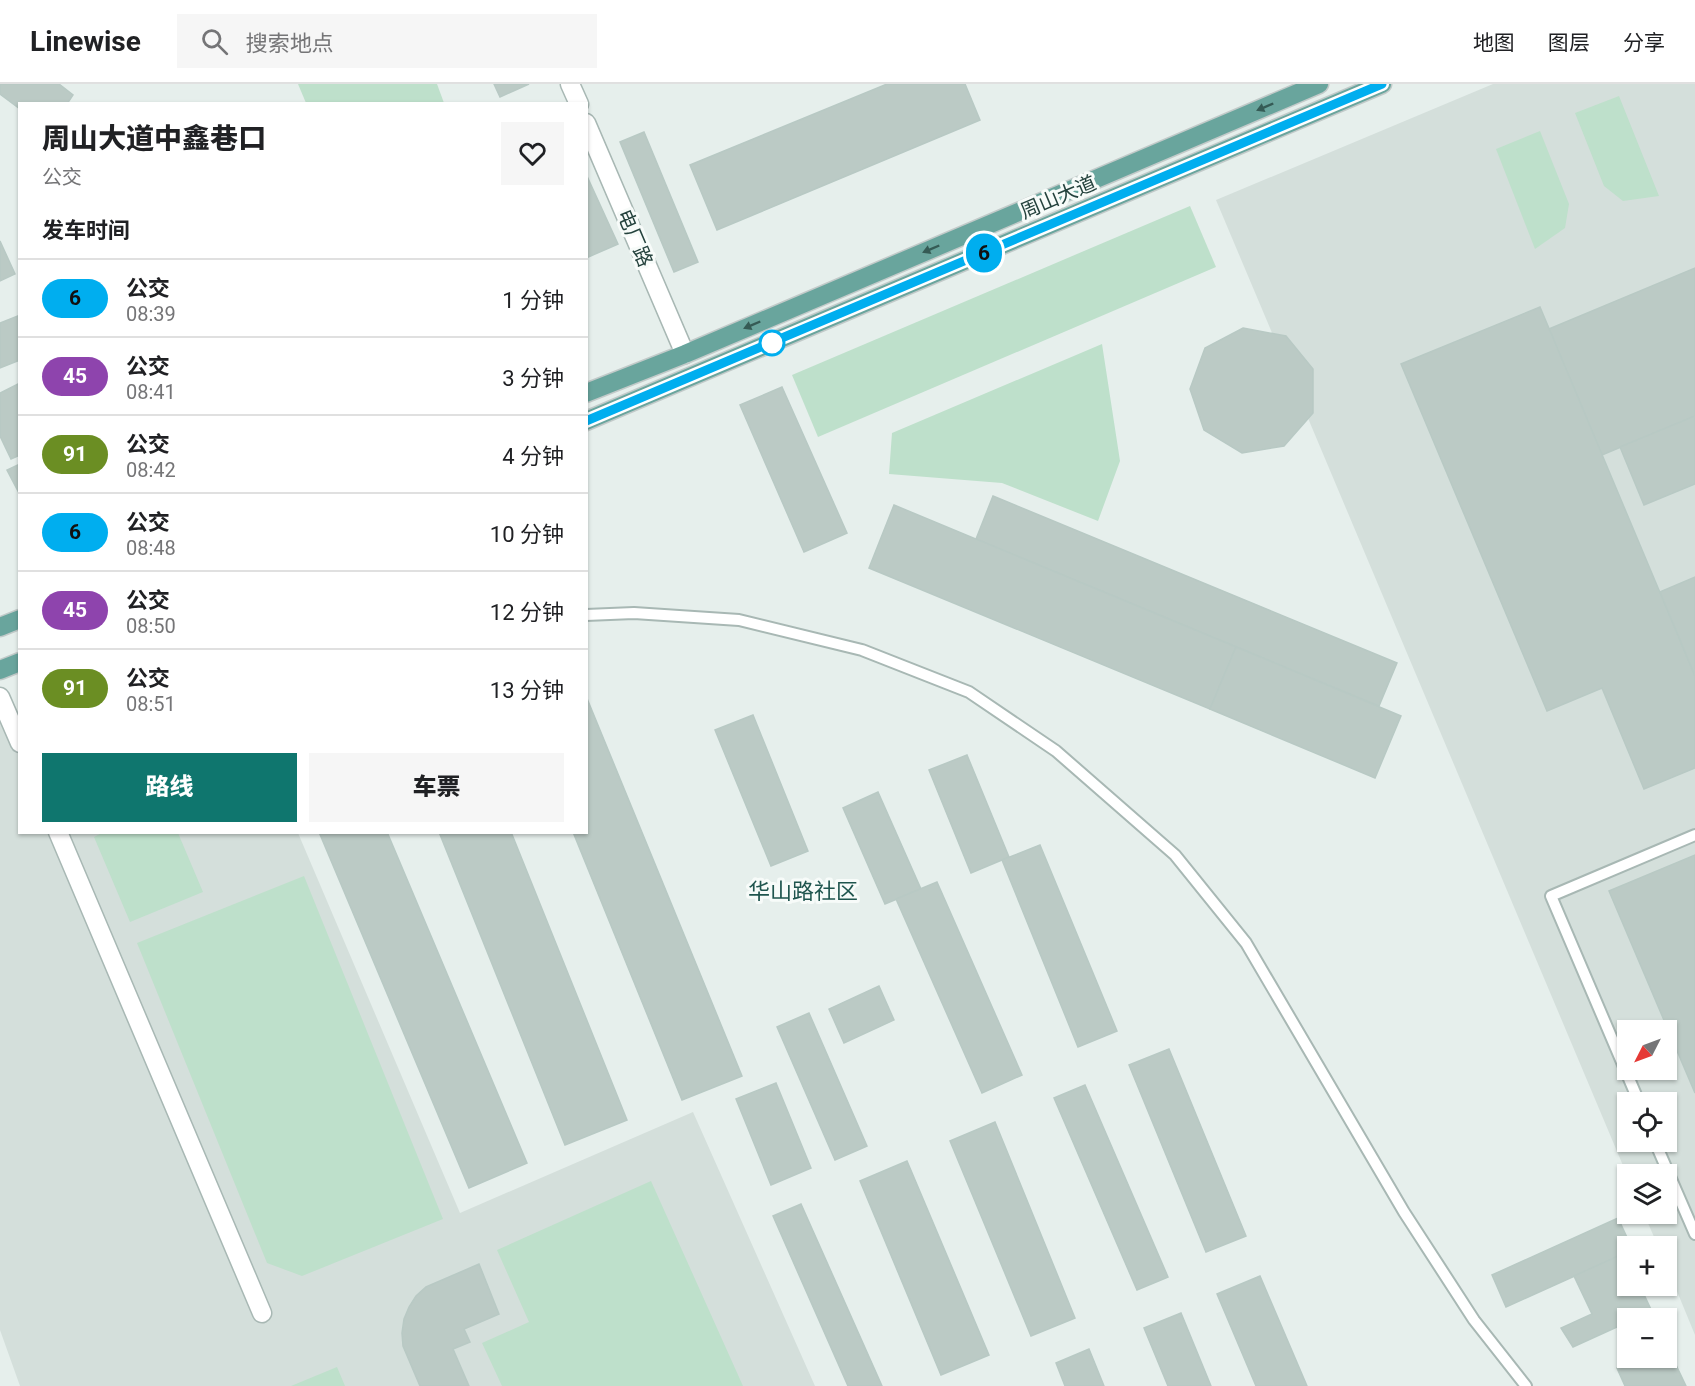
<!DOCTYPE html>
<html lang="zh">
<head>
<meta charset="utf-8">
<style>
  body { margin:0; font-family:Roboto,"Noto Sans SC",sans-serif; background:#f6f6f6; color:#202124; height:100vh; display:flex; flex-direction:column; font-size:22px; white-space:nowrap }
  * { box-sizing:border-box; margin:0 }
  p { font-size:20px; color:#757577 }
  .icon { flex:none; width:33px; height:33px; fill:none; stroke:currentColor; stroke-width:2; stroke-linecap:round; stroke-linejoin:round }
  .map { position:relative; flex:1; overflow:hidden }
  .drawer { position:absolute; left:18px; top:18px; width:570px; height:732px; display:flex; flex-direction:column; background:#fff; border-radius:0px; box-shadow:0 2px 4px #0004 }
  .drawer>* { flex:none }
  .badge { padding:0 12px; border-radius:20px; font-size:21px; line-height:39px }
  .needle { width:39px; rotate:228deg }
  .tools { position:absolute; left:1617px; top:936px; display:grid; gap:12px }
  .tools a { display:grid; place-items:center; width:60px; height:60px; border-radius:0px; background:#fff; box-shadow:0 2px 4px #0004; font-size:30px }
  .map>.badge { position:absolute; translate:-50% -50%; box-shadow:0 0 0 3px #fff }
  h2 { padding:0 24px; font-size:22px; line-height:54px }
  .round { display:grid; place-items:center; flex:none; width:63px; height:63px; border-radius:0px; background:#f6f6f6 }
  .head { display:flex; align-items:center; justify-content:space-between; height:102px; padding:0 24px }
  h1 { font-size:28px; font-weight:800; line-height:45px }
  .button { display:flex; gap:12px; margin-top:auto; padding:12px 24px }
  .button a { flex:1; height:69px; border-radius:0px; background:#0f766e; color:#fff; font-size:24px; font-weight:800; line-height:69px; text-align:center }
  .button a+a { background:#f6f6f6; color:#202124 }
  ul { padding:0; list-style:none }
  li { display:flex; align-items:center; gap:18px; height:78px; padding:0 24px; border-top:2px solid #e0e0e0 }
  li div { flex:1 }
  li b { display:block; font-size:22px }
  li em { font-style:normal }
  li .badge { min-width:66px; font-weight:700; text-align:center }
  header { display:flex; align-items:center; gap:36px; box-sizing:border-box; height:84px; padding:0 30px; background:#fff; border-bottom:2px solid #e0e0e0 }
  header strong { font-size:28px }
  nav { display:flex; gap:33px; margin-inline-start:auto; font-size:21px }
  .search { width:420px; height:54px; background:#f6f6f6; display:flex; align-items:center; gap:15px; box-sizing:border-box; padding:0 21px; border-radius:0px; color:#757577; font-size:22px }
  .map>svg:first-child { display:block }
  .built { fill:#d4dfdb; fill-rule:evenodd }
  .green { fill:#bee0cb }
  .building { fill:#bbcac5; stroke:#b8c9c4; stroke-width:1.5 }
  .lines { fill:none; stroke-linecap:round; stroke-linejoin:round }
  .service-casing { stroke:#a8b8b4; stroke-width:14 }
  .minor-casing { stroke:#a8b8b4; stroke-width:21 }
  .primary-casing { stroke:#c2cac9; stroke-width:21 }
  .service { stroke:#fff; stroke-width:10 }
  .minor { stroke:#fff; stroke-width:18 }
  .primary { stroke:#69a59d; stroke-width:18 }
  .oneway { fill:#355b55 }
  .line-casing { stroke:#fff; stroke-width:14 }
  .line { stroke:#00aeef; stroke-width:9 }
  .stop-dot { fill:#fff; stroke:#00aeef; stroke-width:3 }
  .labels { text-anchor:middle; stroke-width:6; stroke-linejoin:round; paint-order:stroke }
  .street-label { font-size:20px; fill:#24423d; stroke:#f7fbf9 }
  .quarter-label { font-size:22px; fill:#1f554e; stroke:#f7fbf9 }
</style>
</head>
<body>
<header>
<strong>Linewise</strong>
<div class="search"><svg class="icon" aria-label="search" viewBox="0 0 24 24"><circle cx="10" cy="10" r="6"/><path d="M15 15l6 6"/></svg>搜索地点</div>
<nav><a>地图</a><a>图层</a><a>分享</a></nav>
</header>
<div class="map">
<svg width="1695" height="1302" viewBox="0 0 1695 1302">
  <rect width="100%" height="100%" fill="#e6efec"/>
  <g class="built">
    <path d="M1493,0H1695V1251L1667,1183L1666,1162H1658L1644,1130H1666V1090L1627,1091L1216,116ZM1628,946H1666V986H1628ZM1628,1018H1666V1058H1628Z"/>
    <polygon points="19,628 20,748 298,749 460,1129 693,1028 815,1302 20,1302 0,1246 0,636"/>
  </g>
  <g class="green">
    <polygon points="298,0 437,0 444,19 306,19"/>
    <polygon points="1619,12 1659,112 1623,117 1604,102 1575,29"/>
    <polygon points="1540,47 1569,120 1565,144 1535,165 1496,65"/>
    <polygon points="1190,122 1216,183 818,353 792,291"/>
    <polygon points="1102,260 1120,377 1098,437 1002,399 889,390 892,349"/>
    <polygon points="104,748 178,749 203,808 130,838 94,753"/>
    <polygon points="304,792 443,1135 302,1192 267,1179 137,859"/>
    <polygon points="651,1097 743,1302 502,1302 482,1259 529,1238 497,1166"/>
    <polygon points="337,1283 345,1302 291,1302"/>
  </g>
  <g class="building">
    <polygon points="0,0 59,0 73,11 67,20 20,20 20,25 0,10"/>
    <polygon points="494,0 529,0 500,13"/>
    <polygon points="887,0 965,0 980,36 717,146 690,81"/>
    <polygon points="644,48 698,178 674,188 620,58"/>
    <polygon points="586,90 618,160 586,174"/>
    <polygon points="0,157 15,190 0,197"/>
    <polygon points="1695,184 1695,332 1602,371 1549,245"/>
    <polygon points="1540,223 1695,592 1695,684 1644,705 1602,604 1547,627 1401,280"/>
    <polygon points="20,231 20,276 0,284 0,239"/>
    <polygon points="1243,244 1286,252 1313,285 1313,329 1284,362 1242,369 1204,346 1190,305 1205,264"/>
    <polygon points="20,299 20,371 11,375 0,352 0,309"/>
    <polygon points="782,303 847,449 804,468 740,321"/>
    <polygon points="1695,332 1695,400 1644,421 1620,363"/>
    <polygon points="20,380 20,411 7,386"/>
    <polygon points="993,412 1397,579 1379,622 976,455"/>
    <polygon points="894,421 1236,563 1210,625 869,484"/>
    <polygon points="1695,493 1695,592 1660,508"/>
    <polygon points="1236,563 1401,632 1375,694 1210,625"/>
    <polygon points="586,612 742,992 682,1016 573,748 586,748"/>
    <polygon points="753,631 808,767 771,782 715,646"/>
    <polygon points="967,671 1009,773 971,789 929,686"/>
    <polygon points="878,708 921,805 885,820 843,724"/>
    <polygon points="319,748 387,748 527,1079 469,1104"/>
    <polygon points="439,748 511,748 627,1036 565,1061"/>
    <polygon points="1040,761 1117,947 1078,963 1002,776"/>
    <polygon points="1695,771 1695,1009 1609,807"/>
    <polygon points="937,798 1022,991 982,1009 896,815"/>
    <polygon points="879,902 894,936 844,959 829,925"/>
    <polygon points="809,929 867,1062 835,1076 777,943"/>
    <polygon points="1169,965 1246,1152 1206,1168 1129,981"/>
    <polygon points="776,999 811,1084 771,1101 736,1015"/>
    <polygon points="1085,1001 1168,1193 1137,1206 1054,1014"/>
    <polygon points="995,1038 1075,1234 1031,1252 950,1057"/>
    <polygon points="907,1077 989,1271 941,1291 860,1097"/>
    <polygon points="801,1120 882,1302 848,1302 773,1132"/>
    <polygon points="1618,1134 1631,1162 1628,1162 1628,1168 1506,1223 1492,1191"/>
    <polygon points="1625,1169 1628,1175 1628,1202 1640,1202 1655,1234 1628,1234 1628,1238 1573,1263 1561,1244 1592,1230 1574,1192"/>
    <polygon points="479,1180 499,1230 464,1245 470,1258 453,1265 469,1302 420,1302 403,1262 402,1249 404,1235 409,1223 416,1212 426,1203"/>
    <polygon points="1260,1192 1307,1302 1256,1302 1217,1210"/>
    <polygon points="1181,1229 1211,1302 1168,1302 1144,1244"/>
    <polygon points="1666,1260 1686,1302 1625,1302 1617,1284 1639,1274 1666,1274"/>
    <polygon points="1089,1265 1104,1302 1065,1302 1056,1279"/>
  </g>
  <g class="lines">
    <defs>
      <g id="service">
        <polyline points="586,531 634,529 739,536 862,566 969,608 1056,667 1175,771 1246,859 1404,1128 1474,1236 1526,1302"/>
        <polyline points="1639,1018 1551,812 1695,751"/>
        <polyline points="1655,1058 1695,1150"/>
      </g>
      <g id="minor">
        <polyline points="570,0 579,20"/>
        <polyline points="586,39 685,270"/>
        <polyline points="0,613 20,659"/>
        <polyline points="58,748 262,1229"/>
      </g>
      <g id="primary">
        <polyline points="586,309 685,270 1319,0"/>
        <polyline points="586,337 1382,0"/>
        <polyline points="0,543 20,535"/>
        <polyline points="0,586 20,578"/>
      </g>
    </defs>
    <use href="#service" class="service-casing"/>
    <use href="#minor" class="minor-casing"/>
    <use href="#primary" class="primary-casing"/>
    <use href="#service" class="service"/>
    <use href="#minor" class="minor"/>
    <use href="#primary" class="primary"/>
  </g>
  <defs><path id="oneway-solid" d="M-6-.8H1V-3.2L6.5 0L1 3.2V.8H-6Z" transform="scale(1.5)"/></defs>
  <g class="oneway">
    <use href="#oneway-solid" transform="translate(1265 23) rotate(157)"/>
    <use href="#oneway-solid" transform="translate(931 165) rotate(157)"/>
    <use href="#oneway-solid" transform="translate(752 241) rotate(157)"/>
  </g>
  <g class="lines">
    <defs>
      <polyline id="line" points="586,337 1382,0"/>
    </defs>
    <use href="#line" class="line-casing"/>
    <use href="#line" class="line"/>
  </g>
  <circle class="stop-dot" cx="772" cy="259" r="12"/>
  <g class="labels">
    <g class="street-label">
      <text transform="translate(1058 113) rotate(-23)" y="7">周山大道</text>
      <text transform="translate(635 154) rotate(67)" y="7">电厂路</text>
    </g>
    <g class="quarter-label">
      <text x="803" y="815">华山路社区</text>
    </g>
  </g>
</svg>
<div class="tools">
<a><svg class="needle" viewBox="-14 -14 28 28"><path d="M0-13l5 13h-10z" fill="#e53935"/><path d="M0 13l5-13h-10z" fill="#757577"/></svg></a>
<a><svg class="icon" aria-label="locate" viewBox="0 0 24 24"><circle cx="12" cy="12" r="6"/><path d="M12 2v4M12 18v4M2 12h4M18 12h4"/></svg></a>
<a><svg class="icon" aria-label="layers" viewBox="0 0 24 24"><path d="M12 4l9 5-9 5-9-5zM3 14l9 5 9-5"/></svg></a>
<a>+</a>
<a>−</a>
</div>
<b class="badge" style="left:984px;top:169px;background:#00aeef;color:#111">6</b>
<section class="drawer">
<div class="head"><div><h1>周山大道中鑫巷口</h1><p>公交</p></div><a class="round"><svg class="icon" aria-label="heart" viewBox="0 0 24 24"><path d="M12 20l-8-8c-3-5 5-10 8-4 3-6 11-1 8 4z"/></svg></a></div>
<h2>发车时间</h2>
<ul>
<li><span class="badge" style="background:#00aeef;color:#111">6</span><div><b>公交</b><p>08:39</p></div><em>1 分钟</em></li>
<li><span class="badge" style="background:#8e44ad;color:#fff">45</span><div><b>公交</b><p>08:41</p></div><em>3 分钟</em></li>
<li><span class="badge" style="background:#6b8e23;color:#fff">91</span><div><b>公交</b><p>08:42</p></div><em>4 分钟</em></li>
<li><span class="badge" style="background:#00aeef;color:#111">6</span><div><b>公交</b><p>08:48</p></div><em>10 分钟</em></li>
<li><span class="badge" style="background:#8e44ad;color:#fff">45</span><div><b>公交</b><p>08:50</p></div><em>12 分钟</em></li>
<li><span class="badge" style="background:#6b8e23;color:#fff">91</span><div><b>公交</b><p>08:51</p></div><em>13 分钟</em></li>
</ul>
<div class="button"><a>路线</a><a>车票</a></div>
</section>
</div>
</body>
</html>
